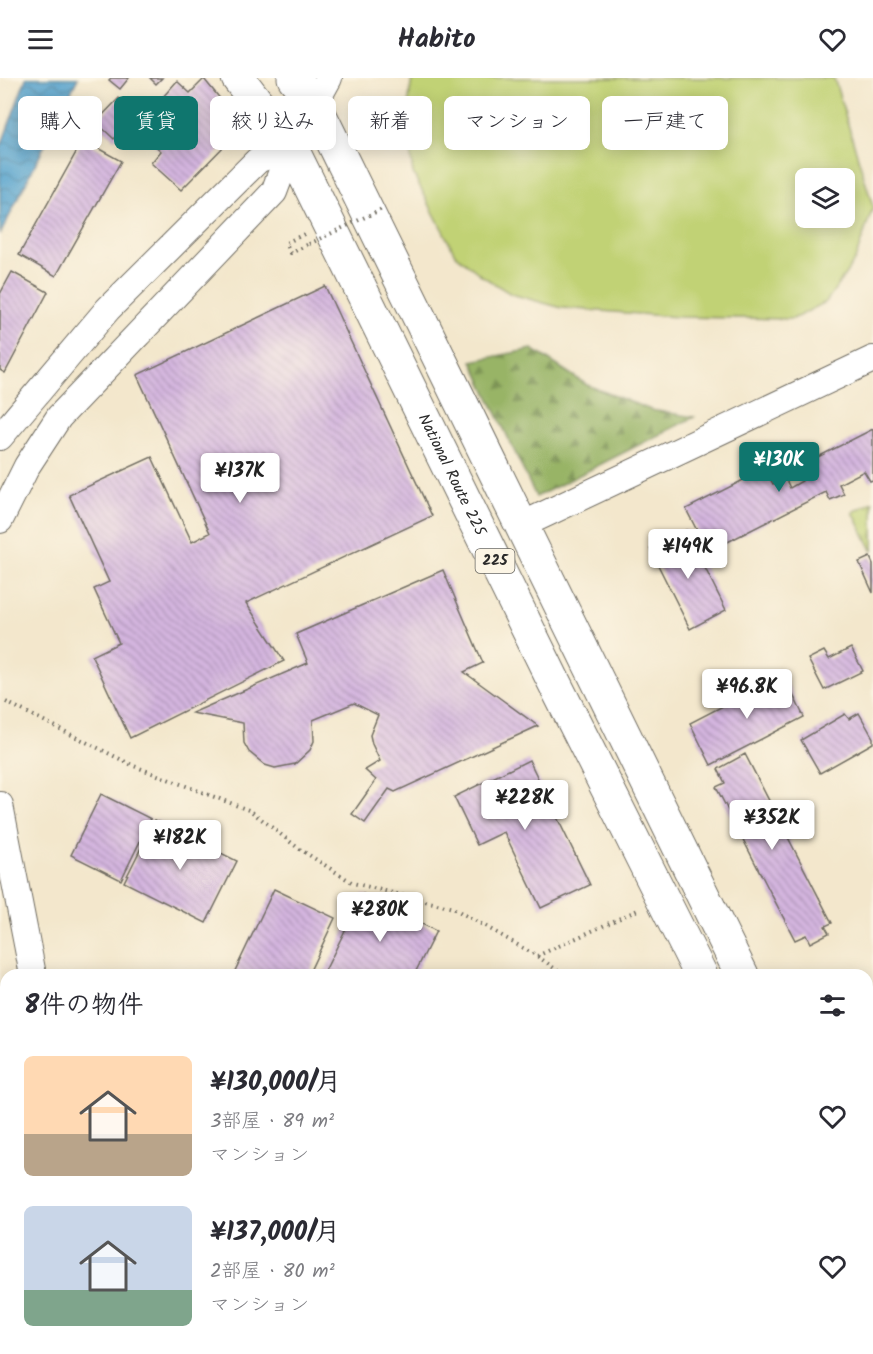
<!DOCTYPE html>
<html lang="ja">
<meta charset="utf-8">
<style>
body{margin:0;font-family:Kalam,"Klee One",sans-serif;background:#f2f2f3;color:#2b2b33;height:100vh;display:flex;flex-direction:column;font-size:22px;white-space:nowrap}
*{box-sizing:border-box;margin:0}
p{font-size:20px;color:#7c7c81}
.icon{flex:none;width:33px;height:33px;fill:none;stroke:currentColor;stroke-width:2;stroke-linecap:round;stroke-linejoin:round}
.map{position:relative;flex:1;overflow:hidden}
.side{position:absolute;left:0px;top:891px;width:873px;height:386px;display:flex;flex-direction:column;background:#fff;border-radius:18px 18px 0 0;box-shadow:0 3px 15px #0003}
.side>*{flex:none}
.banner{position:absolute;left:18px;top:18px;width:837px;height:54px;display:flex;gap:12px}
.controls{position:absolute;left:795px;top:90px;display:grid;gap:12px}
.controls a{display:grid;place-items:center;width:60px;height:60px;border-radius:9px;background:#fff;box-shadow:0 3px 15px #0003;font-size:30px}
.price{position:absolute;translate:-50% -51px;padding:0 14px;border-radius:6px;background:#fff;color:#222;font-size:20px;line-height:39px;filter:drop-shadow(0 2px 3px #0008)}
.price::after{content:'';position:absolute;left:50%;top:36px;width:18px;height:14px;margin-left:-9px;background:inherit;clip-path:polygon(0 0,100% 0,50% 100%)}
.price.active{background:#0f766e;color:#fff}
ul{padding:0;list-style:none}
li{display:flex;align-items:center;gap:18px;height:150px;padding:0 24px}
li span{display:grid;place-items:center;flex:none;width:168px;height:120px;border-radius:9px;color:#555}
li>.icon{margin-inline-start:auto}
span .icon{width:72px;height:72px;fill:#fffc;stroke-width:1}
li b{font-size:26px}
h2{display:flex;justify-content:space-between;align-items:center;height:72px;padding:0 24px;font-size:26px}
.chip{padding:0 21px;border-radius:9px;background:#fff;box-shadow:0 3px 15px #0003;font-size:21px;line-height:54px}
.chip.active{background:#0f766e;color:#fff}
header{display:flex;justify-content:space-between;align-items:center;height:78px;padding:0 24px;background:#fff;font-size:27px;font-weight:700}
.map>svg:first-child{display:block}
.grass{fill:url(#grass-tufts);stroke:#767e50;stroke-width:1.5}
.forest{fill:url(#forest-firs);stroke:#627048;stroke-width:1.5}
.pitch{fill:#c1d275;stroke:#767e50;stroke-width:1.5;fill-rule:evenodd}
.water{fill:url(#water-waves);stroke:#40677c;stroke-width:1.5}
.building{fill:url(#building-back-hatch)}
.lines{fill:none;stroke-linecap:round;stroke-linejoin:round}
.minor-casing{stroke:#716d63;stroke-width:28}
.major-casing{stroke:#716d63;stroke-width:35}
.highway-casing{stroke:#716d63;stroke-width:35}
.path{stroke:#716d63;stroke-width:4;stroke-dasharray:1.5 4.5;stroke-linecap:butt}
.minor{stroke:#fff;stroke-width:26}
.major{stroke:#fff;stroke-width:33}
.highway{stroke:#fff;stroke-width:33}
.path-bridge{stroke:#716d63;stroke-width:4;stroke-dasharray:1.5 4.5;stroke-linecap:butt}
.labels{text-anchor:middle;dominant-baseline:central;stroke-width:4.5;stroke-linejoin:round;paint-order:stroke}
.shield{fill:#fcf5e5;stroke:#6a6863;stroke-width:1.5}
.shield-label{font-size:15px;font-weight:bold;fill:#2b2b2b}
.street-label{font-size:16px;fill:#2b2b2b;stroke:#fcf5e5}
</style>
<header><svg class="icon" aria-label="menu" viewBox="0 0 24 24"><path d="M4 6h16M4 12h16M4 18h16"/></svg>Habito<svg class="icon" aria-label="heart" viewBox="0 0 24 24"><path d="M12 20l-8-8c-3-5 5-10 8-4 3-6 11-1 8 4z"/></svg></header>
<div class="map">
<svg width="873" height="1276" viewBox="0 0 873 1276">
<defs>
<pattern id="grass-tufts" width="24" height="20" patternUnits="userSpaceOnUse" patternTransform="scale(1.5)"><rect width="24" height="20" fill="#c1d275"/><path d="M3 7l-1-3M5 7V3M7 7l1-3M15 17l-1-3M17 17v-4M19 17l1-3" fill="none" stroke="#a6b465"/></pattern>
<pattern id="forest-firs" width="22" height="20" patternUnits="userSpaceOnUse" patternTransform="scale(1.5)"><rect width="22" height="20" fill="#98b466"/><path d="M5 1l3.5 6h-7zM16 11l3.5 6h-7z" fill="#7c9354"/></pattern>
<pattern id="water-waves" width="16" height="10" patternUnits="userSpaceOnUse" patternTransform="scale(1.5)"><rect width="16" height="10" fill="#55a3ce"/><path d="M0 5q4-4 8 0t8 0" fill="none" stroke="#4785a7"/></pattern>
<pattern id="building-back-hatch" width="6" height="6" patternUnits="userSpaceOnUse" patternTransform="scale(1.5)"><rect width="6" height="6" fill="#d4b5df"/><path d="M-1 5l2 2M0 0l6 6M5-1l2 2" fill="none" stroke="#ac93b5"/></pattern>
</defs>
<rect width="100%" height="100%" fill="#fcf5e5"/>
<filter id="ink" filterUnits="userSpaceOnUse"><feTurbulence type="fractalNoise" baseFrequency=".0167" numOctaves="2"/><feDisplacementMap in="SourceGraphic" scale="12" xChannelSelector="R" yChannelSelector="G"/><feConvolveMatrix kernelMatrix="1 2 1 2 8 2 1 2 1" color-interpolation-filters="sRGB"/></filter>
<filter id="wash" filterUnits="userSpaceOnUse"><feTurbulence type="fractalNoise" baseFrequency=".008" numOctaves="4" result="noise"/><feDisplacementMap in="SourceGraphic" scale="24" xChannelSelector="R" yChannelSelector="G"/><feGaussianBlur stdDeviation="1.35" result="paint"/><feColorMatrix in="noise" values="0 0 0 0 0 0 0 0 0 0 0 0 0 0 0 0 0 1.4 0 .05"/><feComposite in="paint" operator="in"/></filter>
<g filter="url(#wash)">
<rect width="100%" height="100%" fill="#f3e7cc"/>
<g class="grass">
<path d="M 873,424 L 873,474 L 853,434 Z"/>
<path d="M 0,1062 L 6,1094 L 6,1154 L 0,1161 Z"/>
<path d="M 0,1256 L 6,1259 L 6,1270 L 24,1271 L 33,1276 L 0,1276 Z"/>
</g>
<g class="forest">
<path d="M 532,271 L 587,307 L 651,332 L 694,339 L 536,419 L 472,283 Z"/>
<path d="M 146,1270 L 401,1270 L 450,1276 L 143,1276 Z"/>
</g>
<path class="pitch" d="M 412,0 L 834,0 L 873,129 L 855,182 L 826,224 L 793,241 L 678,239 L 562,230 L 511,216 L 482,198 L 455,176 L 413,95 L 406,42 ZM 806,100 L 844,100 L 844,140 L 806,140 Z"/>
<path class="water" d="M 26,0 L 78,0 L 0,157 L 0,71 Z"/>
<g id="blocks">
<g class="building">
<path d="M 111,0 L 129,0 L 120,11 L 109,2 Z"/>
<path d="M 150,0 L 162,0 L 156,6 Z"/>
<path d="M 204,1 L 240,45 L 239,53 L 181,112 L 151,85 L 161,73 L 141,55 L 152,42 L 147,37 L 177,3 L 190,15 Z"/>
<path d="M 119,20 L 137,38 L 114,61 L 96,44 Z"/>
<path d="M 83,62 L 121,83 L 56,198 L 19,177 Z"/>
<path d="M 12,194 L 48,214 L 5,295 L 0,292 L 0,216 Z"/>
<path d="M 325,208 L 432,438 L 246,525 L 284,583 L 130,660 L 92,578 L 119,565 L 94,511 L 109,504 L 69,417 L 152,379 L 192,464 L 210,455 L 137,297 Z"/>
<path d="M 873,351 L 873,402 L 870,403 L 864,393 L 839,406 L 844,416 L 830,422 L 826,414 L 708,474 L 686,431 L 765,391 L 773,406 L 785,400 L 790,410 L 802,403 L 796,390 Z"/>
<path d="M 686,452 L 726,532 L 690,551 L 650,471 Z"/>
<path d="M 870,479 L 873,486 L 873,515 L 859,484 Z"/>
<path d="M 443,492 L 483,585 L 464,594 L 538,648 L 395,714 L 389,711 L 365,745 L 352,736 L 376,702 L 365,692 L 380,683 L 372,666 L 370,657 L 378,637 L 354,625 L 313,642 L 314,663 L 310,672 L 295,686 L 275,690 L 265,687 L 249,674 L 244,665 L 243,645 L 192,635 L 308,585 L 296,556 Z"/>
<path d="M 851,570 L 863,593 L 824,612 L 808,581 L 824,573 L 829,581 Z"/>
<path d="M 783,597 L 804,639 L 711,687 L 690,645 Z"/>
<path d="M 859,635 L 873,660 L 873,665 L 820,695 L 801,662 L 845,636 L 849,641 Z"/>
<path d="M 745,676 L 832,845 L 825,848 L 829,855 L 810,865 L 806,857 L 795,862 L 716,709 L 725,705 L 718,691 Z"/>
<path d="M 529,682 L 590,807 L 541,830 L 504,754 L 477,767 L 454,719 Z"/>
<path d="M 101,716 L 151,741 L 121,802 L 71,777 Z"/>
<path d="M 155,742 L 237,783 L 206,845 L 124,804 Z"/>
<path d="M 274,811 L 335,840 L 308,897 L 233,897 Z"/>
<path d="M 363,816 L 436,853 L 414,897 L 323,897 Z"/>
<path d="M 873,937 L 873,981 L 867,968 L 867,940 Z"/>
<path d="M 873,1026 L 873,1051 L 867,1041 L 867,1030 Z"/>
</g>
</g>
</g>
<g filter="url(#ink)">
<use href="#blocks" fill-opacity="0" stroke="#716d63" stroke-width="1.5"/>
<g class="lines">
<g class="minor-casing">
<g id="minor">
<path d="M 0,359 L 108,231 L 258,82 L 291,69"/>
<path d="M 0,442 L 27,388 L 59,339 L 274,114 L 291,69 L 329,0"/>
<path d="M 522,447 L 873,281"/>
<path d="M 0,727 L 33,897"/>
<path d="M 0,935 L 6,967"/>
<path d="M 63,1270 L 64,1276"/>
<path d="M 101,1270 L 101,1276"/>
<path d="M 793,1270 L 796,1276"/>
</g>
</g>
<g class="major-casing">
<g id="major">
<path d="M 867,1107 L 873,1109"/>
<path d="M 873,1182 L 871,1190 L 873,1227"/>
<path d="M 0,1203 L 6,1203"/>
<path d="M 0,1234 L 6,1234"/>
</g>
</g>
<g class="highway-casing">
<g id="highway">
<path id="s1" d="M 238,0 L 291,69 L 552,600 L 701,897"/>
<path d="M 294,0 L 314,25 L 742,897"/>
<path d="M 867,1141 L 873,1151"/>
<path d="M 867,1222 L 873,1233"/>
</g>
</g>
<g class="path">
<path d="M 304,156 L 286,165 L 291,175 L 309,166"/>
<path d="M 6,624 L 134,688 L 251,733 L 298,770 L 353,805 L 453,830 L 537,878 L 564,897"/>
<path d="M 537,878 L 640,831"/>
<path d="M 867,1061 L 873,1071"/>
</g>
<use href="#minor" class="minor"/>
<use href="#major" class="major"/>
<use href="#highway" class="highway"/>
<path class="path-bridge" d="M 309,166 L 382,131"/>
</g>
</g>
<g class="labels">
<rect class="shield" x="475.5" y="471" width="39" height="24" rx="4.5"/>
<g class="shield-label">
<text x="495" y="483">225</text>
</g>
<g class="street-label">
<text stroke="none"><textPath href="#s1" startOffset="452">National Route 225</textPath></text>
</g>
</g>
</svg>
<div class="controls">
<a><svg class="icon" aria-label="layers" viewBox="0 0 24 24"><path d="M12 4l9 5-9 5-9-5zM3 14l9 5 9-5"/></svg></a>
</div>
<b class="price active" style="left:779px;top:415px">¥130K</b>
<b class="price" style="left:240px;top:426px">¥137K</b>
<b class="price" style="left:688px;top:502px">¥149K</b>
<b class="price" style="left:747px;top:642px">¥96.8K</b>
<b class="price" style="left:525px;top:753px">¥228K</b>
<b class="price" style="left:772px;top:773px">¥352K</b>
<b class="price" style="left:180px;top:793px">¥182K</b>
<b class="price" style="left:380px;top:865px">¥280K</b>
<div class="banner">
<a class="chip">購入</a>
<a class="chip active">賃貸</a>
<a class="chip">絞り込み</a>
<a class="chip">新着</a>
<a class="chip">マンション</a>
<a class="chip">一戸建て</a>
</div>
<section class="side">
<h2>8件の物件<svg class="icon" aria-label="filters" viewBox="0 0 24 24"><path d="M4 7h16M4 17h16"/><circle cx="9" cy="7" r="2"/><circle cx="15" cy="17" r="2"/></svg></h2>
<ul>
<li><span style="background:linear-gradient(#ffd9b3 65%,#b9a48a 0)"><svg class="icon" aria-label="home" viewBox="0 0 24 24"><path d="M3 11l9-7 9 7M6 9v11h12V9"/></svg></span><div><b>¥130,000/月</b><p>3部屋 · 89 m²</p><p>マンション</p></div><svg class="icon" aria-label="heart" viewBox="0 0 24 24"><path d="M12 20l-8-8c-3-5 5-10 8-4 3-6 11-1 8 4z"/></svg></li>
<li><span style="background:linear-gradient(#c9d6e8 70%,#7fa58c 0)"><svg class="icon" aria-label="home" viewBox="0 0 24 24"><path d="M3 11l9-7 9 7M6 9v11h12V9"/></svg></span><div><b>¥137,000/月</b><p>2部屋 · 80 m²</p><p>マンション</p></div><svg class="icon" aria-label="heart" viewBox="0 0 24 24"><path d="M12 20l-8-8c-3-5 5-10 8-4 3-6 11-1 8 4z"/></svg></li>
</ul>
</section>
</div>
